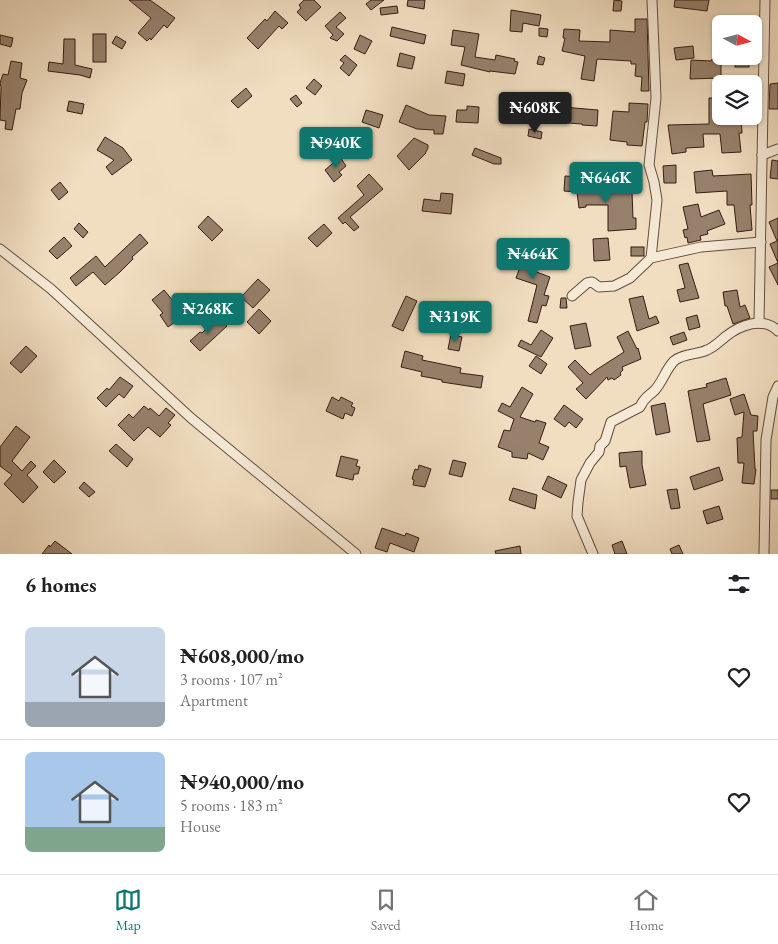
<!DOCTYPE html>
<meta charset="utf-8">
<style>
body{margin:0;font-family:"EB Garamond",serif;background:#f6f6f6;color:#202124;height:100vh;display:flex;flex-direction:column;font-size:19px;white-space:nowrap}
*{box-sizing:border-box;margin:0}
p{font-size:16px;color:#757577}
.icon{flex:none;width:28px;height:28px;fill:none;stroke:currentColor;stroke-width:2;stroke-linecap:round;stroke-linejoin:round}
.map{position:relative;height:554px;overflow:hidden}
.details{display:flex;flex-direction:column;background:#fff;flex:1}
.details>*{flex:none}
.needle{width:32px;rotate:97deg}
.controls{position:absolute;left:712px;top:15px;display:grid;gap:10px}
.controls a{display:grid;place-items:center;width:50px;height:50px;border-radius:8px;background:#fff;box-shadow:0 1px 4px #0004;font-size:25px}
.price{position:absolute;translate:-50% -42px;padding:0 11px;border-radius:5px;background:#0f766e;color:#fff;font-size:16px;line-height:32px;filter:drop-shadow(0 1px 2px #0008)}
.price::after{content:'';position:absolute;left:50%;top:30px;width:15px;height:11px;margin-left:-8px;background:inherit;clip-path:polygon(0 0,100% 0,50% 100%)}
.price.selected{background:#222;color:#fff}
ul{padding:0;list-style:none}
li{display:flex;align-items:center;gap:15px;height:125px;padding:0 25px}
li+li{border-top:1px solid #e0e0e0}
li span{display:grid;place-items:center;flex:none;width:140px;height:100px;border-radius:8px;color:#555}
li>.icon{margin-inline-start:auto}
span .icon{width:60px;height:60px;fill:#fffc;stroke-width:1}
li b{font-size:21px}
h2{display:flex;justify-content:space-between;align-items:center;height:60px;padding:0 25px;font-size:21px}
.tab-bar{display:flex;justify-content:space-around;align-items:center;height:70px;border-top:1px solid #e0e0e0;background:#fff;font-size:14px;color:#757577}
.tab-bar a{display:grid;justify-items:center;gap:2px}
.tab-bar .selected{color:#0f766e}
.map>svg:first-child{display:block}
.building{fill:#97816d;stroke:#351d13}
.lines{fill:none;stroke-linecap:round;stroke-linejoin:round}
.minor-casing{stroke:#644d3e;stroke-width:11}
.minor{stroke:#f6ead7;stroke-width:9}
</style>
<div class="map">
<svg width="778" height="554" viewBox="0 0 778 554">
<rect width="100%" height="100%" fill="#f1dec1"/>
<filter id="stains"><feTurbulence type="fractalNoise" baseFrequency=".004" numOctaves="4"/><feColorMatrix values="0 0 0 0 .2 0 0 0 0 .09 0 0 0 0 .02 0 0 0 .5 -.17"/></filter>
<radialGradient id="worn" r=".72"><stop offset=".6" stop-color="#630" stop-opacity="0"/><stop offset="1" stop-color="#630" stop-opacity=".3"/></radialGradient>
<g class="building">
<path d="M 129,0 L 150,0 L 175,18 L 167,28 L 164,25 L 151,40 L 150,38 L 147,41 L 138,33 L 151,18 Z"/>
<path d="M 304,0 L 314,0 L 321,7 L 306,21 L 297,12 L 301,8 L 299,5 Z"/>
<path d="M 371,0 L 384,0 L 371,10 L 366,4 Z"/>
<path d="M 408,0 L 425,0 L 424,9 L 407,6 Z"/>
<path d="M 614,0 L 622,1 L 621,11 L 613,11 Z"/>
<path d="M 675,0 L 709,0 L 707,11 L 674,7 Z"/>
<path d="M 397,6 L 398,13 L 381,15 L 380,8 Z"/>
<path d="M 511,10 L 541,15 L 539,26 L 523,23 L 522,32 L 510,31 Z"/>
<path d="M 275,11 L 288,23 L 282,29 L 279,26 L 258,49 L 247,38 L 265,19 L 267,21 Z"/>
<path d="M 340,12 L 346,18 L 336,27 L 344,34 L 337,41 L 330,38 L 333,35 L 325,26 Z"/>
<path d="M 635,19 L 647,19 L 649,91 L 641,91 L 642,77 L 635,76 L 636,64 L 631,64 L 631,61 L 597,59 L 594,81 L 581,79 L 585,56 L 562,51 L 565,38 L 563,38 L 564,29 L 580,30 L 579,41 L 610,42 L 610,30 L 635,32 Z"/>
<path d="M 721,22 L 721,45 L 716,45 L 714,23 Z"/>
<path d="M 392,27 L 426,35 L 424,44 L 390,36 Z"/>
<path d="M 539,28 L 548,29 L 547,37 L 539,36 Z"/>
<path d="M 453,30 L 479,34 L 475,57 L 495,60 L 496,55 L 515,59 L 514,61 L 518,62 L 515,74 L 490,71 L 490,72 L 461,65 L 465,47 L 451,45 Z"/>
<rect x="93" y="34" width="13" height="28"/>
<path d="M 0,35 L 13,38 L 11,47 L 0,44 Z"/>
<path d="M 360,35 L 372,41 L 365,54 L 354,49 Z"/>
<path d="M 116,36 L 126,42 L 122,49 L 112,43 Z"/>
<path d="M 64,39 L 75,39 L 75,65 L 92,69 L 90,78 L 80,75 L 48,71 L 49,62 L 63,64 Z"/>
<path d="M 693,46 L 694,58 L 676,60 L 674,48 Z"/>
<path d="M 721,46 L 721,78 L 690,79 L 691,60 L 711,61 L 712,59 L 715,60 L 714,47 Z"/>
<path d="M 400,53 L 415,57 L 412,69 L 397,66 Z"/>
<path d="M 345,55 L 357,65 L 349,76 L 340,68 L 344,63 L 340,60 Z"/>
<path d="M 539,56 L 545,58 L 543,65 L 537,64 Z"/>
<rect x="735" y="56" width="14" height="11"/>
<path d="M 11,61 L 22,63 L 20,78 L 27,80 L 22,93 L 20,109 L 16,109 L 12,130 L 5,129 L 6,121 L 0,120 L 1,87 L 0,83 L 3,74 L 8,75 Z"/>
<path d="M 447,71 L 465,74 L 463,86 L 445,83 Z"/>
<path d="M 314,79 L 322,86 L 315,95 L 306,88 Z"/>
<path d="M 778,83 L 778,109 L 769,109 L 770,84 Z"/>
<path d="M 246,88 L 252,96 L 238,108 L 231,101 Z"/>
<path d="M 517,94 L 530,95 L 528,118 L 515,117 Z"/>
<path d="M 296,95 L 302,103 L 297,107 L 290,99 Z"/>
<path d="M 549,96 L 563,97 L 563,107 L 598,110 L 597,126 L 582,125 L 582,124 L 568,123 L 568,121 L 548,120 Z"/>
<path d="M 709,98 L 721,98 L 721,118 L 741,117 L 742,133 L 739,133 L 741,152 L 722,153 L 720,134 L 703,134 L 704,147 L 686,148 L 686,152 L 672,154 L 668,125 L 709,124 Z"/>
<path d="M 69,101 L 84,104 L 82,114 L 67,111 Z"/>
<path d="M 629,103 L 648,104 L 647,122 L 645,122 L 642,146 L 627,145 L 627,142 L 610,140 L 613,111 L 629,112 Z"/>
<path d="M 406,105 L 429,115 L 446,116 L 443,134 L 434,134 L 434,130 L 417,129 L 399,122 Z"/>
<path d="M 467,106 L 479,107 L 478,123 L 456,122 L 457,110 L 467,110 Z"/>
<path d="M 366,110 L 383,115 L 379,128 L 362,122 Z"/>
<path d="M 529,129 L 542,132 L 541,139 L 528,136 Z"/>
<path d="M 105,137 L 123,148 L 132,160 L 112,175 L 106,167 L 114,160 L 97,150 Z"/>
<path d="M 414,138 L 428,145 L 428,148 L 425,154 L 409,170 L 397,156 Z"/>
<path d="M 358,141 L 372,145 L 370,152 L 356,148 Z"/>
<path d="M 475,148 L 501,158 L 501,164 L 494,164 L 472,155 Z"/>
<path d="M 340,157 L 346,166 L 339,172 L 342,175 L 334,182 L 325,170 Z"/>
<path d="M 772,160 L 778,161 L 778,179 L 770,178 Z"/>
<path d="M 676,165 L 676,183 L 664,183 L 663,166 Z"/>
<path d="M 712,170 L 713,176 L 751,174 L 752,205 L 750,205 L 752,230 L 737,232 L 734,205 L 727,205 L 727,191 L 696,193 L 694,172 Z"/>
<path d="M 369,174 L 383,189 L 350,217 L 359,227 L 354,231 L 345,222 L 343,224 L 338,218 L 364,195 L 357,186 Z"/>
<path d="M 565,176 L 581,177 L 579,190 L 603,190 L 603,192 L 632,192 L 633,218 L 636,218 L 636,229 L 608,231 L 608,205 L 586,205 L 586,207 L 579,208 L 577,192 L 564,191 Z"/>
<path d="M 60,182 L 68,192 L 59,200 L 51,190 Z"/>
<path d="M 441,193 L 453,194 L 451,214 L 422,211 L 424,199 L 440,201 Z"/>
<path d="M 698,204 L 701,217 L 719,210 L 725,224 L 707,231 L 708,234 L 700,236 L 701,240 L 688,243 L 687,237 L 685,238 L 683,230 L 688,229 L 683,207 Z"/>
<path d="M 208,216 L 223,230 L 212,241 L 198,227 Z"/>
<path d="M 778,218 L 778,285 L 769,267 L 778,263 L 770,244 L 777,241 L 769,222 Z"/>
<path d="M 79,223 L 88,232 L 83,238 L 74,229 Z"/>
<path d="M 324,224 L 332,233 L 317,247 L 308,238 Z"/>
<path d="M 140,234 L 148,243 L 132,257 L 133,259 L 120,272 L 105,285 L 93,272 L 76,286 L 70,278 L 96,256 L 105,267 Z"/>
<path d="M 64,237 L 72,246 L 57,259 L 49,251 Z"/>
<path d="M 608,238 L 610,260 L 594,261 L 593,239 Z"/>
<path d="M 520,243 L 537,248 L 531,270 L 550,277 L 544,295 L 549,296 L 546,306 L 542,305 L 537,323 L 528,321 L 537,285 L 516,278 L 523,259 L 516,257 Z"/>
<rect x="631" y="247" width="13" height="9"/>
<path d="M 688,263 L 699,298 L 680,302 L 677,290 L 685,288 L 679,265 Z"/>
<path d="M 258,279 L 270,290 L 253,308 L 241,297 Z"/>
<path d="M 164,290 L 174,302 L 172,303 L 181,318 L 168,327 L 160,315 L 163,313 L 152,300 Z"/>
<path d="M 737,290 L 740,307 L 745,305 L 750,318 L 733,324 L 727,306 L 725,306 L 723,292 Z"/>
<path d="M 406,296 L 417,301 L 403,331 L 392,326 Z"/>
<path d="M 643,296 L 649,319 L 656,316 L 659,323 L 637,331 L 629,299 Z"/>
<path d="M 561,298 L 566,298 L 567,308 L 560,308 Z"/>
<path d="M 259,309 L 271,321 L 259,334 L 247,322 Z"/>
<path d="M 697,315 L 700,327 L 689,330 L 686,318 Z"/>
<path d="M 219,318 L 227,326 L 200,351 L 190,341 L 200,332 L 202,333 L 215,320 L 216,322 Z"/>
<path d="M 586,323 L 591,346 L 575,349 L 570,326 Z"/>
<path d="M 541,330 L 553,338 L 541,357 L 518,346 L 521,340 L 531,345 Z"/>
<path d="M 628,331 L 637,349 L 638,348 L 641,359 L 622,367 L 623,370 L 620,373 L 621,375 L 614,380 L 612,378 L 608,380 L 607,377 L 586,399 L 576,389 L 583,383 L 568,367 L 575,360 L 590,375 L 596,370 L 624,352 L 617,337 Z"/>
<path d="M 684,332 L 687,340 L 673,345 L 670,337 Z"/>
<path d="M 451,334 L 462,337 L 459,351 L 448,349 Z"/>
<path d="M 26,346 L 37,356 L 21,373 L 10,363 Z"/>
<path d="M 405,351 L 423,356 L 422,360 L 461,368 L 460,373 L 483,376 L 481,388 L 442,382 L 442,380 L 421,376 L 422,372 L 401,367 Z"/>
<path d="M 536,356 L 547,364 L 541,374 L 529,366 Z"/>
<path d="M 120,377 L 133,386 L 124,398 L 119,394 L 106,407 L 97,398 L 107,388 L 109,390 Z"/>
<path d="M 726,378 L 731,395 L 703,404 L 710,440 L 697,442 L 688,391 L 707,387 L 706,384 Z"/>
<path d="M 522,387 L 533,394 L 520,417 L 535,422 L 536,420 L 546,423 L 539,443 L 549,447 L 543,460 L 528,453 L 527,459 L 512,457 L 512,452 L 498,447 L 504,430 L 510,431 L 514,419 L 498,411 L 502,403 L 510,407 Z"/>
<path d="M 744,394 L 751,415 L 758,416 L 757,431 L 753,431 L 755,469 L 756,469 L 754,484 L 742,483 L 744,463 L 738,463 L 737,438 L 742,437 L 744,412 L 735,415 L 730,399 Z"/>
<path d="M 332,397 L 339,401 L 341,397 L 353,403 L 351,406 L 355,408 L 352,416 L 345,413 L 343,419 L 326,411 Z"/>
<path d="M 665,403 L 670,432 L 656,435 L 651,406 Z"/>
<path d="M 564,405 L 583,419 L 576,428 L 569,422 L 565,427 L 554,419 Z"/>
<path d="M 144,406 L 149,410 L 150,408 L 159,416 L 166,408 L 175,415 L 168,423 L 171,425 L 160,437 L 148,427 L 134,441 L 118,425 L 129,414 L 133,418 Z"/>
<path d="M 16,426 L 30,437 L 12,461 L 22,471 L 31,461 L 36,466 L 27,475 L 38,487 L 23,503 L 4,484 L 12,475 L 0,466 L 0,447 Z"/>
<path d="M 116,444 L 133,459 L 127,467 L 109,451 Z"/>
<path d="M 642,451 L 642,465 L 646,485 L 630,488 L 626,466 L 620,467 L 619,453 Z"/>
<path d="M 341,456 L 358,460 L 356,466 L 360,467 L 358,474 L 354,474 L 353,480 L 336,476 Z"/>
<path d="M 54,460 L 66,472 L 54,483 L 43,472 Z"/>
<path d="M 453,460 L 466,463 L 462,477 L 449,474 Z"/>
<path d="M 419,465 L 431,469 L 425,487 L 413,485 L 414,480 L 412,479 L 415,469 L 418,470 Z"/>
<path d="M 719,467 L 723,480 L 694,490 L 690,477 Z"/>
<path d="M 548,476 L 567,485 L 561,498 L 542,489 Z"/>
<path d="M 84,482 L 95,492 L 89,497 L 79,488 Z"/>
<path d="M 513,488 L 537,495 L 535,509 L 509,500 Z"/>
<path d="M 677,489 L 680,508 L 671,509 L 667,490 Z"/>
<rect x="771" y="490" width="7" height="9"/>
<path d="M 719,506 L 723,519 L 707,524 L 703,511 Z"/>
<path d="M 382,528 L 405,536 L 406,533 L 419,538 L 414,552 L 390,543 L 387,552 L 375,548 Z"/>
<path d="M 55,541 L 72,554 L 42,554 L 49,545 L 50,547 Z"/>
<path d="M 622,541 L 627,554 L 615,554 L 612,545 Z"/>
<path d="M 679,545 L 683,554 L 672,554 L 670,549 Z"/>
<path d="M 520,546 L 521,554 L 496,554 L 495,551 Z"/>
</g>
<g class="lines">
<g class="minor-casing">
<g id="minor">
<path d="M 762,155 L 778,149"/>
<path d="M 0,249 L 51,289 L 191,418 L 356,554"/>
<path d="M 651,258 L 657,200 L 654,182 L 649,165 L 656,98 L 652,0"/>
<path d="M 572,296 L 587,283 L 592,282 L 599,287 L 614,286 L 630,278 L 651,258 L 701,247 L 761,242"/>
<path d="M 759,323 L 765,0"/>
<path d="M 593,554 L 577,516 L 578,502 L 581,480 L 590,463 L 599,452 L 600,446 L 605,441 L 611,422 L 640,407 C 645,396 648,397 655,390 C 663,381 666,369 674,361 C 683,353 697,355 707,350 C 714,347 719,342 725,337 C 740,325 763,316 778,331"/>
<path d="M 764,554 L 766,440 L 773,397 L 778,386"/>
</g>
</g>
<use href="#minor" class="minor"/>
</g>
<rect width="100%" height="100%" filter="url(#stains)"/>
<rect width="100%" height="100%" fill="url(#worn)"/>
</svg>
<div class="controls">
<a><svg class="needle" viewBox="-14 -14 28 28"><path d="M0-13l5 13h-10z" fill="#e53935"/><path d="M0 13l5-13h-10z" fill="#757577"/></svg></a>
<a><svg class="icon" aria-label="layers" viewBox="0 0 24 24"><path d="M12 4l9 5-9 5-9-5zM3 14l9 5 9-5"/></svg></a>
</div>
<b class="price selected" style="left:535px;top:134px">₦608K</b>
<b class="price" style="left:336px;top:169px">₦940K</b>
<b class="price" style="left:606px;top:204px">₦646K</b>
<b class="price" style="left:533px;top:280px">₦464K</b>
<b class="price" style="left:208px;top:335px">₦268K</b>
<b class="price" style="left:455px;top:343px">₦319K</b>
</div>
<section class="details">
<h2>6 homes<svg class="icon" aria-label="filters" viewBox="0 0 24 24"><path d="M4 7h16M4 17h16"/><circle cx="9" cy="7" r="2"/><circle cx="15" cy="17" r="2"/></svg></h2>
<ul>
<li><span style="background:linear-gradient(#c9d6e8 75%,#9aa5b1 0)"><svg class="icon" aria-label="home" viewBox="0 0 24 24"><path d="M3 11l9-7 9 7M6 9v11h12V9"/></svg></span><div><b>₦608,000/mo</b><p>3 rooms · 107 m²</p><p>Apartment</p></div><svg class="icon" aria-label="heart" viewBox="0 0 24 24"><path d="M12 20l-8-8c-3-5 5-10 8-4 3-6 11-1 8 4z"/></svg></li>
<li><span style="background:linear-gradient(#a9c7e8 75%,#7fa58c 0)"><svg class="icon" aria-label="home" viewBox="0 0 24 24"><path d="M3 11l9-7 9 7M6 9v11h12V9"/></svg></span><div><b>₦940,000/mo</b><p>5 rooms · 183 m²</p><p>House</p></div><svg class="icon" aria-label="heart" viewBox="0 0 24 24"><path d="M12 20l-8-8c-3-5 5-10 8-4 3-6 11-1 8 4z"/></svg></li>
</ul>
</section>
<nav class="tab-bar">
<a class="selected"><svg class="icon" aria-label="map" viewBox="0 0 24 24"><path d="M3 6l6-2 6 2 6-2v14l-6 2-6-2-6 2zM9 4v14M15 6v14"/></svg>Map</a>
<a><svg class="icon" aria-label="saved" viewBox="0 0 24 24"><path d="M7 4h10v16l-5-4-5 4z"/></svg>Saved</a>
<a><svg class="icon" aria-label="home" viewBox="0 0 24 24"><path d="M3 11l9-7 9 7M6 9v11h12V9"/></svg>Home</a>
</nav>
